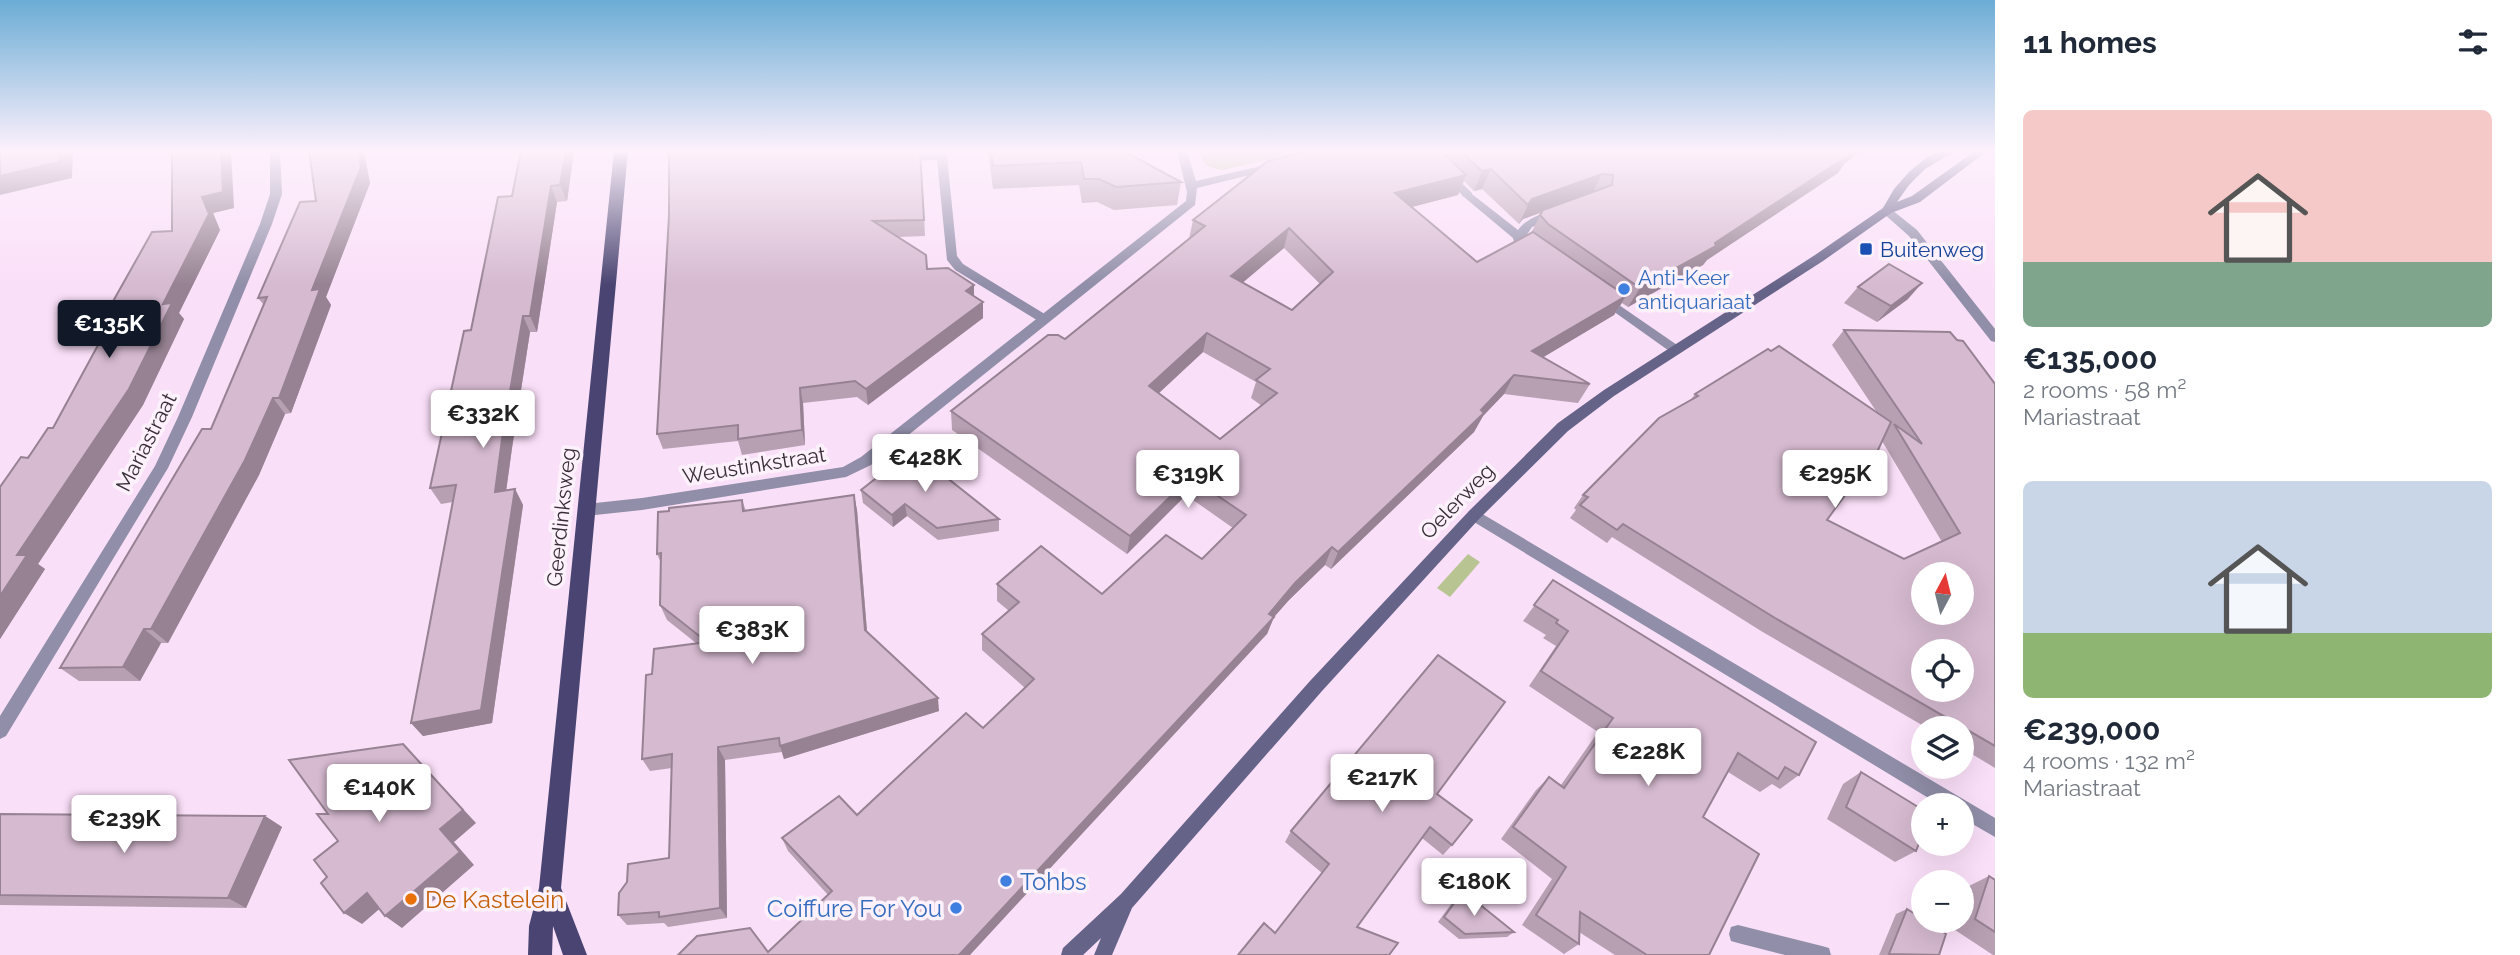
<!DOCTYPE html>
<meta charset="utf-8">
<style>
body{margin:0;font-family:Raleway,sans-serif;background:#f6f6f7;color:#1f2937;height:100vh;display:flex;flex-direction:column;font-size:26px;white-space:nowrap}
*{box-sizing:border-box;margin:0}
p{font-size:23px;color:#747a83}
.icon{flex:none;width:38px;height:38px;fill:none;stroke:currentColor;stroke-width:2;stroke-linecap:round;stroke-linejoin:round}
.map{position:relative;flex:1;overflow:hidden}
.sheet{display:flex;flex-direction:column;background:#fff;width:525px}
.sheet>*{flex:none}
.needle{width:46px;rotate:7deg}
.fabs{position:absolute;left:1911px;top:562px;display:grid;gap:14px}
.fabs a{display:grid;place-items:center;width:63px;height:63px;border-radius:50%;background:#fff;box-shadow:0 7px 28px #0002;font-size:35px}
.price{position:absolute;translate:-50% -60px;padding:0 16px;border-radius:7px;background:#fff;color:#222;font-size:23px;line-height:46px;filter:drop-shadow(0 2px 4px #0008)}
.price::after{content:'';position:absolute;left:50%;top:42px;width:21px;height:16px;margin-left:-10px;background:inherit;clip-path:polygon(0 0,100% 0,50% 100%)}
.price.current{background:#111827;color:#fff}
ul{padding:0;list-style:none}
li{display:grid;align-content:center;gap:14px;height:371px;padding:0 28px}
li span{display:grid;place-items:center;height:217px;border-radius:10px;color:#555}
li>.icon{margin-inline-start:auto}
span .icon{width:126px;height:126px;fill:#fffc;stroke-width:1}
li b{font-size:30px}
h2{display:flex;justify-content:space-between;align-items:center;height:84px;padding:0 28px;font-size:30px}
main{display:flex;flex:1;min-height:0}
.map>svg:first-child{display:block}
.green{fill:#b8c593}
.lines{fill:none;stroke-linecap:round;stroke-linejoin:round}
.lane{fill:#908ea8;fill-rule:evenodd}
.street{fill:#908ea8;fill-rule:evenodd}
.secondary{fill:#666388;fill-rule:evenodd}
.primary{fill:#494471;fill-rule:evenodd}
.wall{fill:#b8a0b3;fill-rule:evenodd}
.shaded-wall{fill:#968292}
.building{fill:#d6bad0;stroke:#968292;stroke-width:2;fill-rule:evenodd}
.transit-dot{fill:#1a4fb4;stroke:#fdf2fc;stroke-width:2.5}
.shop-dot{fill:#3f7fe0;stroke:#fdf2fc;stroke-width:2.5}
.food-dot{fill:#e8710a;stroke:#fdf2fc;stroke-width:2.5}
.labels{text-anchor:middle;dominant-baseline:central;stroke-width:7;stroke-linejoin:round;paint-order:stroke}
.transit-label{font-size:21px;fill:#164399;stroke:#fdf2fc;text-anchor:start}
.shop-label{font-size:21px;fill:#366cbe;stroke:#fdf2fc;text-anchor:start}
.street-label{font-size:21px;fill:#382e37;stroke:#fdf2fc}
.near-shop-label{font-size:24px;fill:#366cbe;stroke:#fdf2fc;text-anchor:start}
.near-food-label{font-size:24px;fill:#c56008;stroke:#fdf2fc;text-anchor:start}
</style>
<main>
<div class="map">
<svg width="1995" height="955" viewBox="0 0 1995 955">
<rect width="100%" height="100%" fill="#fadff8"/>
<g class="green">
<path d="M 1199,151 L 1305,151 L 1223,170 C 1208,168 1203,165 1199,151 Z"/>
<path d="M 1468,554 L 1480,562 L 1450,597 L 1437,588 Z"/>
</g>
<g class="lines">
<g class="lane">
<path d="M 942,153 L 947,156 L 957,256 L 963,264 L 1048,316 L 1050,319 L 1048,322 L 1040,322 L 955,270 L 947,260 L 937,160 L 901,161 L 896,158 L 901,155 Z"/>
<path d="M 1468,191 L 1518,230 C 1526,219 1543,211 1557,212 L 1557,218 L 1532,227 L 1526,236 L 1539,247 L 1539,253 C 1529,256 1523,244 1514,242 L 1513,238 L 1464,197 L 1462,195 Z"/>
<path d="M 1603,294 L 1680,347 L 1682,350 L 1680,353 L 1672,353 L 1599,301 L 1597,298 Z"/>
<path d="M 1738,925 L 1822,946 L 1829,948 L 1831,955 L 1785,955 L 1738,943 L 1731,941 L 1729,934 L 1731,927 Z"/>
</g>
<g class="street">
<path d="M 270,151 L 280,151 L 282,194 L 272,224 L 192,417 L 168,468 L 6,736 L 0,739 L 0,716 L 155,466 L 178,417 L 260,224 L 270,194 Z"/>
<path d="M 1177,151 L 1187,151 L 1196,181 L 1274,163 L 1279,166 L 1278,168 L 1197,188 L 1195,205 L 871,465 L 846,477 L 642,510 L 586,516 L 581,514 L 579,510 L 581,506 L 586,504 L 642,498 L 843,467 L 861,457 L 1186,201 L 1187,192 Z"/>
<path d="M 1418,151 L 1429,151 L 1472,193 L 1472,197 L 1464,197 Z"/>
<path d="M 1887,206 L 1917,230 L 1995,329 L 1995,342 L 1991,341 L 1909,236 L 1883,213 L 1883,207 Z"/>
<path d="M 1474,509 L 1995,818 L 1995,837 L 1962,818 L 1962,805 L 1940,805 L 1469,519 L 1467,515 L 1469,511 Z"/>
</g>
<path class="secondary" d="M 1940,151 L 1955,151 L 1925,169 L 1909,185 L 1897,202 L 1912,196 L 1975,151 L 1987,151 L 1920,202 L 1891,213 L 1823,261 L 1614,396 L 1568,431 L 1479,519 L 1322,691 L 1132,908 L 1112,955 L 1094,955 L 1101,938 L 1083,955 L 1061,955 L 1063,948 L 1121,894 L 1310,681 L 1469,511 L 1558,423 L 1604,390 L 1815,255 L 1883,208 L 1894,189 L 1909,172 L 1927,157 Z"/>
<path class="primary" d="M 614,151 L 628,151 L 561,888 L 587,955 L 563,955 L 553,926 L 552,955 L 528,955 L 529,926 L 539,888 Z"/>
</g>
<g class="wall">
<path d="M 172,151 L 234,208 L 213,213 L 220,230 L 179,313 L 184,319 L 143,405 L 38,564 L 45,569 L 0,639 L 0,487 L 53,428 L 113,318 L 107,312 L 172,231 Z"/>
<path d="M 521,151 L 574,151 L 567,201 L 557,202 L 537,332 L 530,332 L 512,448 L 506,490 L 515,489 L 523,505 L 492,723 L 423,736 L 411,723 L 453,502 L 441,504 L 430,488 L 471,330 L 512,196 Z"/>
<path d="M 665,151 L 921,151 L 925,236 L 898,237 L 927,269 L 974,285 L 974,297 L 983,302 L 983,318 L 868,405 L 857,397 L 803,403 L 805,445 L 742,455 L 738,441 L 663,449 L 657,434 L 669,215 L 669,158 L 667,158 Z"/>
<path d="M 988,151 L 1128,151 L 1129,154 L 1181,182 L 1177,205 L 1114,210 L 1097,202 L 1082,203 L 1079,185 L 993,189 Z"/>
<path d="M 1310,151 L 1860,151 L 1858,154 L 1844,164 L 1838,173 L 1707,260 L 1703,265 L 1628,307 L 1622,303 L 1614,315 L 1543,357 L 1590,384 L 1578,403 L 1504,394 L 1483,416 L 1474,432 L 1331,569 L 1325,565 L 1289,600 L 1274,617 L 1267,634 L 768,952 L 828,895 L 788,851 L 782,838 L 857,815 L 983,728 L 1025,688 L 982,650 L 982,634 L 1009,611 L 997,601 L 997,584 L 1102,594 L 1202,559 L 1233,528 L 1186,495 L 1127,554 L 952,430 L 951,411 L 1065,339 L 1189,239 L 1193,220 ZM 1464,181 L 1474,191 L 1482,189 L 1519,224 L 1523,219 L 1542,212 L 1531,233 L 1477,262 L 1411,207 L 1458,195 ZM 1284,248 L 1320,284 L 1292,310 L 1242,282 ZM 1203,352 L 1256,382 L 1251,398 L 1262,406 L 1220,439 L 1159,393 Z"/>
<path d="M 370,183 L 326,297 L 331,305 L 291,413 L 285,414 L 259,475 L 168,643 L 161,643 L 140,681 L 79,681 L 60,668 L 211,429 L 264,305 L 258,298 L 316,201 Z"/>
<path d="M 1858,287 L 1908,299 L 1877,322 L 1844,303 Z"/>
<path d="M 1844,330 L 1957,340 L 1995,384 L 1995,768 L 1962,748 L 1962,728 L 1927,728 L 1761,631 L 1612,537 L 1607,543 L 1570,518 L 1576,510 L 1574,508 L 1583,495 L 1690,401 L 1695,394 L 1878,414 L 1832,345 ZM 1882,441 L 1942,542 L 1904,559 L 1827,520 L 1857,478 L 1871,465 Z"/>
<path d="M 861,490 L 999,519 L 999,531 L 938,540 L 907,516 L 893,527 L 863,503 Z"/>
<path d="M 854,495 L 857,510 L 867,631 L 939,711 L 784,759 L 782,752 L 725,760 L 727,918 L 668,927 L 664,923 L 627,925 L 618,915 L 669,858 L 672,768 L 650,771 L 642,759 L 652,674 L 696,643 L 667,620 L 660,605 L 661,563 L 657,554 L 742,500 L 746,511 Z"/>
<path d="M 1553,580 L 1799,775 L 1780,789 L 1772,784 L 1760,792 L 1728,772 L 1703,817 L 1709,955 L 1615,955 L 1579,932 L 1579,944 L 1564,954 L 1522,925 L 1552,879 L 1501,839 L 1536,790 L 1549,777 L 1561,785 L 1598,732 L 1529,686 L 1556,646 L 1543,638 L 1546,635 L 1523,621 Z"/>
<path d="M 1861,772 L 1916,851 L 1895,862 L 1827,819 L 1843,784 Z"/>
<path d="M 1437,794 L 1452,845 L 1443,855 L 1422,838 L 1275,933 L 1322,873 L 1285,842 L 1291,831 Z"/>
<path d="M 0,814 L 265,816 L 282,827 L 246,908 L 0,905 Z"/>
<path d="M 1989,876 L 1995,880 L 1995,955 L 1993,955 L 1952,928 L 1954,920 L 1962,920 L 1962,900 L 1967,887 Z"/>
<path d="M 1463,891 L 1514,932 L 1507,937 L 1459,939 L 1438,922 L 1457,896 Z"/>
<path d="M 1907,909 L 1939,955 L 1879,955 L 1896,914 Z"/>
</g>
<g class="shaded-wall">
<path d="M 60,151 L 73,151 L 72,178 L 0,195 L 0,176 Z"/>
<path d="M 221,151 L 231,151 L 234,208 L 213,213 L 220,230 L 179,313 L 184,319 L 143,405 L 38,564 L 45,569 L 0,639 L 0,596 L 17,555 L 163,304 L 202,197 Z"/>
<path d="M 358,151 L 364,151 L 370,183 L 326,297 L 331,305 L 291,413 L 279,398 L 312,290 Z"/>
<path d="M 566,151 L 574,151 L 567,201 L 560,185 Z"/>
<path d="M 1850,151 L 1860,151 L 1858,154 L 1844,164 L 1838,173 L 1707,260 L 1703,265 L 1628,307 L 1640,288 L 1715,243 Z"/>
<path d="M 1491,169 L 1482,189 L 1474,191 L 1482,171 Z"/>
<path d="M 1602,174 L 1592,194 L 1523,219 L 1519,224 L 1528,205 L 1532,199 Z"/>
<path d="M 1466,175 L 1458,195 L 1389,213 L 1395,193 Z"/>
<path d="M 551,186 L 557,202 L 537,332 L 530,316 Z"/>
<path d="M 1289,228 L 1284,248 L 1227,296 L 1231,276 Z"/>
<path d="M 1922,283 L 1908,299 L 1877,322 L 1891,306 Z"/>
<path d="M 974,285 L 974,301 L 966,291 Z"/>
<path d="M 1626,296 L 1614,315 L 1522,370 L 1532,351 Z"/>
<path d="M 983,302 L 983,318 L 868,405 L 866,389 Z"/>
<path d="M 523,316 L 530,332 L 512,448 L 504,507 L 495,492 L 503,432 Z"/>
<path d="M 1207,333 L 1203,352 L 1146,405 L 1149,386 Z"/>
<path d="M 1514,375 L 1504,394 L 1483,416 L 1474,432 L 1331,569 L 1338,552 Z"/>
<path d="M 800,388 L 803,403 L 805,445 L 802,430 Z"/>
<path d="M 273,398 L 285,414 L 259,475 L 168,643 L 151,629 Z"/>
<path d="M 1190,477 L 1186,495 L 1127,554 L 1130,536 Z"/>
<path d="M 515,489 L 523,505 L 492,723 L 423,736 L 411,723 Z"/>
<path d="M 854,495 L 857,510 L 868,644 L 865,630 Z"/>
<path d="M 905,504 L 907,516 L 893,527 L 892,515 Z"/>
<path d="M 1332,547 L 1325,565 L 1289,600 L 1267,625 L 1274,617 L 1267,634 L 970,955 L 959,955 L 1295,583 Z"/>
<path d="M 144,629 L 161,643 L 140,681 L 123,667 Z"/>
<path d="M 938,698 L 939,711 L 784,759 L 780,746 Z"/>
<path d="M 403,744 L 476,823 L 454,842 L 474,865 L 402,928 L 385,916 L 440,829 Z"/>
<path d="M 718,747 L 725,760 L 727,918 L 720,908 Z"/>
<path d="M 265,816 L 282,827 L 246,908 L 228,898 Z"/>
<path d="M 367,893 L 384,905 L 362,924 L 344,913 Z"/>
</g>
<g class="building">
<path d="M 0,151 L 60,151 L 59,162 L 0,176 Z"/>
<path d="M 172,151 L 221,151 L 223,192 L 202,197 L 209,214 L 163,304 L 172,303 L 129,389 L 17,555 L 27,555 L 0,596 L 0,487 L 21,457 L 28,458 L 48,428 L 53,428 L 116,312 L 107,312 L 152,232 L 172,231 Z"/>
<path d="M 309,151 L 358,151 L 361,167 L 312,290 L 320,289 L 279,398 L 273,398 L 245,460 L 151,629 L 144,629 L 123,667 L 60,668 L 202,429 L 211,429 L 267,297 L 258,298 L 300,202 L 316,201 Z"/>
<path d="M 521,151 L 566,151 L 560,185 L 551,186 L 530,316 L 523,316 L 503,432 L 495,492 L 515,489 L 481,710 L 411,723 L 456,485 L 430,488 L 464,331 L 471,330 L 498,197 L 512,196 Z"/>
<path d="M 669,151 L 920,151 L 924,220 L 873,221 L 926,255 L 927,269 L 948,268 L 974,285 L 966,291 L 983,302 L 866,389 L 855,381 L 800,388 L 802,430 L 738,439 L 738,425 L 657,434 L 669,215 Z"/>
<path d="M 991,151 L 1128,151 L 1129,154 L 1181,182 L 1116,187 L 1099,179 L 1084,179 L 1081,162 L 993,166 Z"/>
<path d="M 1310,151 L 1441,151 L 1466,175 L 1395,193 L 1477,262 L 1533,232 L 1626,296 L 1532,351 L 1590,384 L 1514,375 L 1481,410 L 1484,413 L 1338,552 L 1332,547 L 1295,583 L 1269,614 L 1274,617 L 959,955 L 678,955 L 697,936 L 750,928 L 768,952 L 832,891 L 782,838 L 839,796 L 857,815 L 966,713 L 983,728 L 1034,679 L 982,634 L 1019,602 L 997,584 L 1041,546 L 1102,594 L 1166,535 L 1202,559 L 1246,515 L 1190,477 L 1130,536 L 951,411 L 1048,335 L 1058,335 L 1065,339 L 1205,226 L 1193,220 L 1268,161 ZM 1289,228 L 1333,272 L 1292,310 L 1231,276 ZM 1207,333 L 1270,369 L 1256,380 L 1277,393 L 1220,439 L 1149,386 Z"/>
<path d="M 1460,151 L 1850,151 L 1852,153 L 1715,243 L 1716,246 L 1640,288 L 1548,224 L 1540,215 L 1543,210 L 1612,185 L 1613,175 L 1602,174 L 1532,199 L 1528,205 L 1491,169 L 1482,171 Z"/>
<path d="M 1889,264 L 1922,283 L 1891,306 L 1858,287 Z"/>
<path d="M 1844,330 L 1950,332 L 1957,340 L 1963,341 L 1995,384 L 1995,746 L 1775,618 L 1623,524 L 1617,530 L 1580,505 L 1588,497 L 1583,495 L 1659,418 L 1698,396 L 1695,394 L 1768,349 L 1771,351 L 1779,346 L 1891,422 L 1871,465 L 1868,463 L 1827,520 L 1904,559 L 1960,533 L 1894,424 L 1922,444 ZM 1923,574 L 1962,574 L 1962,612 L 1923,612 ZM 1923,651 L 1962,651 L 1962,690 L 1923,690 Z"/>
<path d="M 912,450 L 999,519 L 937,528 L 905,504 L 892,515 L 861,490 Z"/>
<path d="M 854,495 L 865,630 L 938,698 L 780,746 L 779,738 L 718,747 L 720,908 L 659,917 L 659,912 L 618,915 L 619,893 L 627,882 L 628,864 L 669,858 L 672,754 L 642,759 L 646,675 L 652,674 L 654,649 L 707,642 L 660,605 L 661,553 L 657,554 L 658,512 L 669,511 L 669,508 L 742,500 L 743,511 Z"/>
<path d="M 1553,580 L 1816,742 L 1799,775 L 1785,767 L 1778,779 L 1738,753 L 1703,817 L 1759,854 L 1709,955 L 1647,955 L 1580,912 L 1579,944 L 1536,915 L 1566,867 L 1513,827 L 1549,777 L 1564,788 L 1613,718 L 1541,671 L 1568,631 L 1556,623 L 1558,620 L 1534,605 Z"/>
<path d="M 1438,655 L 1505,702 L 1437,794 L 1472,820 L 1452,845 L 1430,827 L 1357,927 L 1398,943 L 1389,955 L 1238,955 L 1264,923 L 1275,933 L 1329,864 L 1291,831 Z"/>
<path d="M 403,744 L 463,810 L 440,829 L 460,852 L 385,916 L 367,893 L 344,913 L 321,883 L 327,877 L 314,860 L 338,841 L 317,814 L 328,814 L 289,760 Z"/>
<path d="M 1861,772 L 1923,810 L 1923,833 L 1916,851 L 1846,807 Z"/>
<path d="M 0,814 L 265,816 L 228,898 L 0,895 Z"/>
<path d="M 1989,876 L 1995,880 L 1995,932 L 1975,919 Z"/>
<path d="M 1463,891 L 1514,932 L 1465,934 L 1444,917 Z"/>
<path d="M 1907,909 L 1923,919 L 1923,920 L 1925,920 L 1946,934 L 1939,955 L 1889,954 Z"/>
</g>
<linearGradient id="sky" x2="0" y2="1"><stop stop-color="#6bacd5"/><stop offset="0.53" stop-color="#fdf1fc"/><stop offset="1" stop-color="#fdf1fc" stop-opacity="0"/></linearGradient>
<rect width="1995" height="285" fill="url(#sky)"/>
<rect class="transit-dot" x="1859" y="242" width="14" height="14" rx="3.5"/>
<g class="shop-dot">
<circle cx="1624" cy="289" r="7"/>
<circle cx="1006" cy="881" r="7"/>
<circle cx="956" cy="908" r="7"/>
</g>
<circle class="food-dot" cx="411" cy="899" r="7"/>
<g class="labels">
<g class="transit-label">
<text x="1880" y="249">Buitenweg</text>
</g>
<g class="shop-label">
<text x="1638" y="277">Anti-Keer<tspan x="1638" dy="24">antiquariaat</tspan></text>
</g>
<g class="street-label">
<text transform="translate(146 442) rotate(-63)">Mariastraat</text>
<text transform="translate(754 465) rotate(-9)">Weustinkstraat</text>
<text transform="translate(1457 501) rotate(-46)">Oelerweg</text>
<text transform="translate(561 517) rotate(-84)">Geerdinksweg</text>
</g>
<g class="near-shop-label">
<text x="1020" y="881">Tohbs</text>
<text x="942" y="908" text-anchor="end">Coiffure For You</text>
</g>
<g class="near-food-label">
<text x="425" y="899">De Kastelein</text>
</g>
</g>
</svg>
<div class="fabs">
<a><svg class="needle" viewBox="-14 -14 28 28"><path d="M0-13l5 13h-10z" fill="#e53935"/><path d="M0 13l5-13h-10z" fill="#747a83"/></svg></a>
<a><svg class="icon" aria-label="locate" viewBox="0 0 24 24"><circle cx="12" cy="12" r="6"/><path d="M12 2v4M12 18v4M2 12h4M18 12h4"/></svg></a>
<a><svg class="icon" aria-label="layers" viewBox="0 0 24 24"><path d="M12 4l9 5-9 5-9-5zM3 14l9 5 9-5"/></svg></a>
<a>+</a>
<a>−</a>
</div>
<b class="price current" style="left:109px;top:360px">€135K</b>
<b class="price" style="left:483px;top:450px">€332K</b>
<b class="price" style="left:925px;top:494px">€428K</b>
<b class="price" style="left:1188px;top:510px">€319K</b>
<b class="price" style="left:1835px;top:510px">€295K</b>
<b class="price" style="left:752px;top:666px">€383K</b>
<b class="price" style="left:1648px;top:788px">€228K</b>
<b class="price" style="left:1382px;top:814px">€217K</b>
<b class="price" style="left:379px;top:824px">€140K</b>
<b class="price" style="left:124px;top:855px">€239K</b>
<b class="price" style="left:1474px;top:918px">€180K</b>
</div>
<section class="sheet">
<h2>11 homes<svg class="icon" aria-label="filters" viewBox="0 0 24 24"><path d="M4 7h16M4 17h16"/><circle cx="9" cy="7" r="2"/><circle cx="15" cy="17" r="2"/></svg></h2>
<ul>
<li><span style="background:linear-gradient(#f6c9c9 70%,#7fa58c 0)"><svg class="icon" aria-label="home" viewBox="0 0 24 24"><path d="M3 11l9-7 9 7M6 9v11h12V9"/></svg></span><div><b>€135,000</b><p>2 rooms · 58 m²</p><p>Mariastraat</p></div></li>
<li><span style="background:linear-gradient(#c9d6e8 70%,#8fb573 0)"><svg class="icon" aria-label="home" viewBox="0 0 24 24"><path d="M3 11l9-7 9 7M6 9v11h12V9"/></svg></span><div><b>€239,000</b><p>4 rooms · 132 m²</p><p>Mariastraat</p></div></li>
</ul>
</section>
</main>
